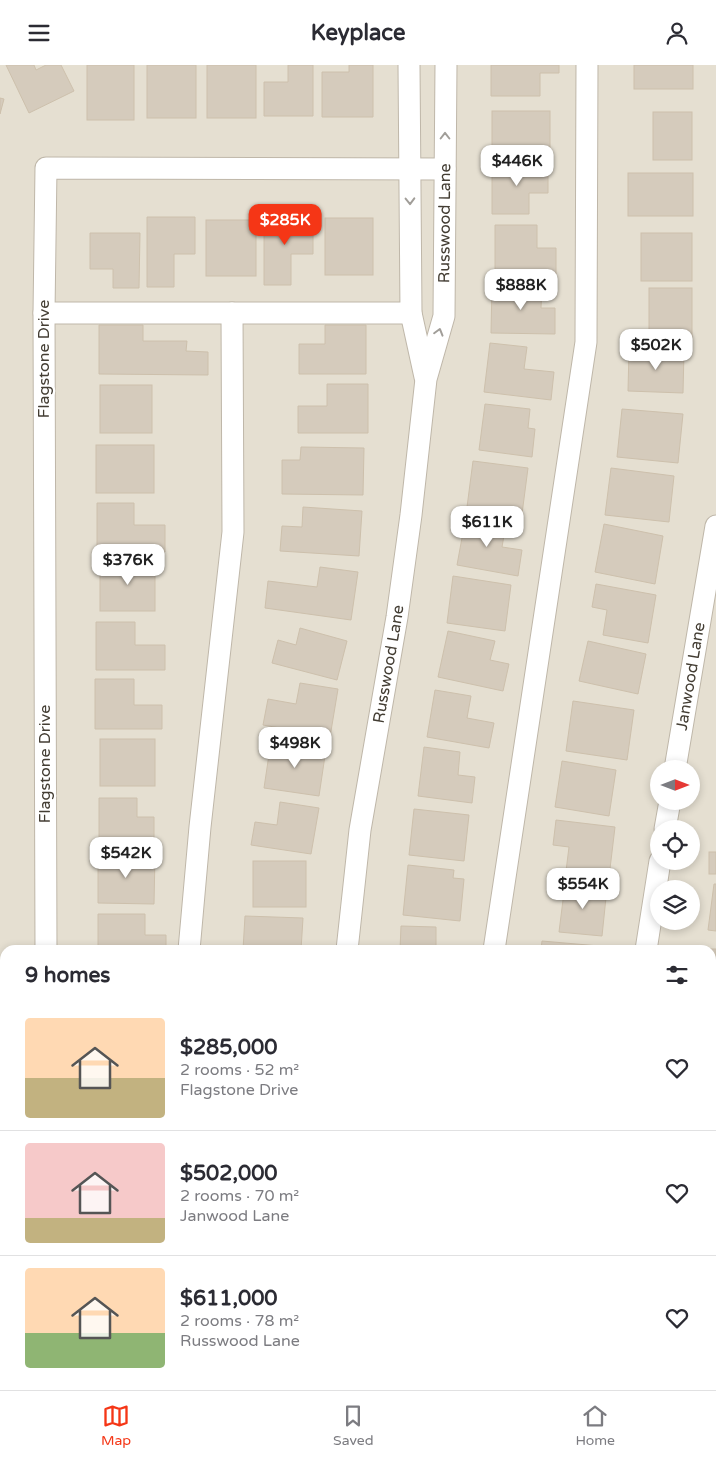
<!DOCTYPE html>
<meta charset="utf-8">
<style>
body{margin:0;font-family:"Varela Round",sans-serif;background:#f2f2f3;color:#2b2b33;height:100vh;display:flex;flex-direction:column;font-size:19px;white-space:nowrap}
*{box-sizing:border-box;margin:0}
p{font-size:16px;color:#7c7c81}
.icon{flex:none;width:28px;height:28px;fill:none;stroke:currentColor;stroke-width:2;stroke-linecap:round;stroke-linejoin:round}
.map{position:relative;flex:1;overflow:hidden}
.drawer{position:absolute;left:0px;top:880px;width:716px;height:445px;display:flex;flex-direction:column;background:#fff;border-radius:15px 15px 0 0;box-shadow:0 2px 8px #0003}
.drawer>*{flex:none}
.needle{width:32px;rotate:90deg}
.buttons{position:absolute;left:650px;top:695px;display:grid;gap:10px}
.buttons a{display:grid;place-items:center;width:50px;height:50px;border-radius:50%;background:#fff;box-shadow:0 2px 8px #0003;font-size:25px}
.price{position:absolute;translate:-50% -42px;padding:0 11px;border-radius:10px;background:#fff;color:#222;font-size:16px;line-height:32px;filter:drop-shadow(0 1px 2px #0008)}
.price::after{content:'';position:absolute;left:50%;top:30px;width:15px;height:11px;margin-left:-8px;background:inherit;clip-path:polygon(0 0,100% 0,50% 100%)}
.price.active{background:#f53616;color:#fff}
ul{padding:0;list-style:none}
li{display:flex;align-items:center;gap:15px;height:125px;padding:0 25px}
li+li{border-top:1px solid #e1e1e2}
li span{display:grid;place-items:center;flex:none;width:140px;height:100px;border-radius:5px;color:#555}
li>.icon{margin-inline-start:auto}
span .icon{width:60px;height:60px;fill:#fffc;stroke-width:1}
li b{font-size:21px}
h2{display:flex;justify-content:space-between;align-items:center;height:60px;padding:0 25px;font-size:21px}
header{display:flex;justify-content:space-between;align-items:center;height:65px;padding:0 25px;background:#fff;font-size:22px;font-weight:700}
.dock{display:flex;justify-content:space-around;align-items:center;height:70px;border-top:1px solid #e1e1e2;background:#fff;font-size:14px;color:#7c7c81}
.dock a{display:grid;justify-items:center;gap:2px}
.dock .active{color:#f53616}
.map>svg:first-child{display:block}
.residential{fill:#e5dfd1;fill-rule:evenodd}
.education{fill:#eae2cd}
.building{fill:#d5cbbc;stroke:#cdc0ac}
.lines{fill:none;stroke-linecap:round;stroke-linejoin:round}
.minor-casing{stroke:#bfb7a9;stroke-width:23}
.minor{stroke:#fff;stroke-width:21}
.oneway{stroke:#a19e99}
.labels{text-anchor:middle;dominant-baseline:central;stroke-width:4.5;stroke-linejoin:round;paint-order:stroke}
.street-label{font-size:16px;fill:#433d33;stroke:#fff}
</style>
<header><svg class="icon" aria-label="menu" viewBox="0 0 24 24"><path d="M4 6h16M4 12h16M4 18h16"/></svg>Keyplace<svg class="icon" aria-label="person" viewBox="0 0 24 24"><circle cx="12" cy="8" r="4"/><path d="M4 21q1-7 8-7t8 7"/></svg></header>
<div class="map">
<svg width="716" height="1325" viewBox="0 0 716 1325">
<rect width="100%" height="100%" fill="#f1ede3"/>
<path class="residential" d="M 0,0 L 716,0 L 716,1325 L 0,1325 ZM 659,704 L 691,704 L 691,736 L 659,736 ZM 659,764 L 691,764 L 691,796 L 659,796 ZM 659,824 L 691,824 L 691,856 L 659,856 ZM 5,885 L 711,885 L 711,1320 L 5,1320 Z"/>
<path class="education" d="M 207,1320 L 516,1320 L 528,1325 L 207,1325 Z"/>
<g class="building">
<path d="M 6,0 L 34,0 L 36,5 L 46,0 L 61,0 L 74,26 L 29,48 Z"/>
<rect x="87" y="0" width="47" height="55"/>
<rect x="147" y="0" width="49" height="53"/>
<rect x="207" y="0" width="49" height="53"/>
<path d="M 288,0 L 313,0 L 313,51 L 264,51 L 264,17 L 288,17 Z"/>
<path d="M 349,0 L 373,0 L 373,52 L 322,52 L 322,7 L 349,7 Z"/>
<path d="M 491,0 L 559,0 L 559,8 L 540,8 L 540,31 L 491,31 Z"/>
<rect x="634" y="0" width="59" height="24"/>
<path d="M 0,33 L 4,34 L 0,49 Z"/>
<rect x="492" y="46" width="58" height="45"/>
<rect x="653" y="47" width="39" height="48"/>
<path d="M 492,100 L 548,100 L 548,128 L 529,128 L 529,149 L 492,149 Z"/>
<rect x="628" y="108" width="65" height="43"/>
<path d="M 147,152 L 195,152 L 195,189 L 174,189 L 174,222 L 147,222 Z"/>
<path d="M 264,152 L 313,152 L 313,189 L 291,189 L 291,220 L 264,220 Z"/>
<rect x="325" y="153" width="48" height="57"/>
<rect x="206" y="155" width="50" height="56"/>
<path d="M 495,160 L 537,160 L 537,183 L 556,183 L 556,209 L 495,209 Z"/>
<path d="M 90,168 L 140,168 L 139,223 L 113,223 L 113,204 L 90,204 Z"/>
<rect x="641" y="168" width="51" height="48"/>
<path d="M 492,220 L 542,220 L 541,243 L 555,243 L 555,269 L 491,268 Z"/>
<rect x="649" y="223" width="43" height="53"/>
<path d="M 99,260 L 143,260 L 143,276 L 187,276 L 186,286 L 208,287 L 208,310 L 99,309 Z"/>
<path d="M 325,260 L 366,260 L 366,309 L 299,309 L 299,279 L 325,279 Z"/>
<path d="M 490,278 L 527,282 L 524,304 L 554,307 L 551,335 L 484,327 Z"/>
<path d="M 629,285 L 684,286 L 683,328 L 628,326 Z"/>
<path d="M 327,319 L 368,319 L 368,368 L 298,368 L 298,341 L 327,341 Z"/>
<rect x="100" y="320" width="52" height="48"/>
<path d="M 485,339 L 530,344 L 528,363 L 535,364 L 532,392 L 479,385 Z"/>
<path d="M 622,344 L 683,349 L 678,398 L 617,392 Z"/>
<rect x="96" y="380" width="58" height="48"/>
<path d="M 301,382 L 364,383 L 363,430 L 282,429 L 282,395 L 300,395 Z"/>
<path d="M 473,396 L 528,403 L 522,449 L 467,442 Z"/>
<path d="M 611,403 L 674,411 L 669,457 L 605,450 Z"/>
<path d="M 97,438 L 134,438 L 134,460 L 165,460 L 165,487 L 97,487 Z"/>
<path d="M 303,442 L 362,446 L 359,491 L 280,486 L 282,461 L 302,462 Z"/>
<path d="M 466,451 L 506,459 L 502,482 L 522,485 L 518,511 L 457,500 Z"/>
<path d="M 604,459 L 663,471 L 655,519 L 595,507 Z"/>
<rect x="100" y="496" width="55" height="50"/>
<path d="M 320,502 L 358,507 L 351,555 L 265,543 L 268,516 L 317,522 Z"/>
<path d="M 453,511 L 511,520 L 505,566 L 447,558 Z"/>
<path d="M 596,519 L 656,530 L 648,578 L 603,570 L 607,545 L 592,542 Z"/>
<path d="M 96,557 L 135,557 L 135,580 L 165,580 L 165,605 L 96,605 Z"/>
<path d="M 300,563 L 347,576 L 337,615 L 272,598 L 278,575 L 296,580 Z"/>
<path d="M 448,566 L 495,576 L 490,595 L 509,599 L 503,626 L 438,612 Z"/>
<path d="M 588,576 L 646,589 L 638,629 L 579,616 Z"/>
<path d="M 95,614 L 134,614 L 134,640 L 162,640 L 162,664 L 95,664 Z"/>
<path d="M 300,618 L 338,624 L 330,672 L 263,660 L 268,634 L 296,639 Z"/>
<path d="M 435,625 L 471,631 L 467,653 L 494,658 L 489,683 L 427,672 Z"/>
<path d="M 573,636 L 634,645 L 627,695 L 566,686 Z"/>
<rect x="100" y="674" width="55" height="47"/>
<path d="M 271,676 L 326,684 L 319,731 L 264,723 Z"/>
<path d="M 424,682 L 460,687 L 458,710 L 475,712 L 472,738 L 418,731 Z"/>
<path d="M 562,696 L 616,705 L 609,751 L 555,742 Z"/>
<path d="M 99,733 L 137,733 L 137,752 L 154,752 L 154,780 L 99,780 Z"/>
<path d="M 280,737 L 319,743 L 311,789 L 251,780 L 255,757 L 277,760 Z"/>
<path d="M 414,744 L 469,750 L 464,796 L 409,790 Z"/>
<path d="M 556,755 L 615,762 L 609,812 L 566,806 L 569,782 L 553,780 Z"/>
<rect x="709" y="787" width="7" height="22"/>
<path d="M 98,790 L 155,790 L 154,839 L 98,838 Z"/>
<rect x="253" y="796" width="53" height="46"/>
<path d="M 408,800 L 454,805 L 453,813 L 464,814 L 460,856 L 403,850 Z"/>
<path d="M 565,819 L 607,823 L 602,871 L 559,867 Z"/>
<path d="M 714,819 L 716,819 L 716,866 L 708,865 Z"/>
<path d="M 98,849 L 145,849 L 145,870 L 166,870 L 166,885 L 98,885 Z"/>
<path d="M 245,851 L 303,853 L 301,885 L 243,885 Z"/>
<path d="M 401,861 L 436,862 L 436,885 L 400,885 Z"/>
<path d="M 542,876 L 599,881 L 598,885 L 541,885 Z"/>
<path d="M 704,884 L 716,884 L 716,933 L 711,932 L 711,885 Z"/>
<rect x="0" y="972" width="1" height="44"/>
<rect x="711" y="1043" width="5" height="63"/>
<path d="M 716,1209 L 716,1231 L 711,1222 L 711,1211 Z"/>
<rect x="96" y="1320" width="56" height="5"/>
</g>
<g class="lines">
<g class="minor-casing">
<g id="minor">
<path d="M 409,0 L 411,248 L 425,312"/>
<path d="M 44,248 L 411,248"/>
<path id="s1" d="M 675,704 L 716,461"/>
<path d="M 665,764 L 670,736"/>
<path d="M 46,885 L 44,248 L 46,103 L 445,104"/>
<path d="M 189,885 L 200,762 L 233,467 L 232,248"/>
<path id="s2" d="M 347,885 L 360,765 L 397,552 L 411,450 L 426,314 L 444,251 L 446,0"/>
<path d="M 494,885 L 586,277 L 587,0"/>
<path d="M 646,885 L 660,796"/>
<path d="M 711,996 L 716,996"/>
<path d="M 711,1163 L 716,1161"/>
<path d="M 0,1238 L 5,1238"/>
<path d="M 48,1320 L 48,1325"/>
<path d="M 592,1320 L 616,1325"/>
<path d="M 190,1325 L 190,1320"/>
<path d="M 253,1325 L 253,1320"/>
<path d="M 520,1325 L 520,1320"/>
<path d="M 682,1325 L 716,1319"/>
</g>
</g>
<use href="#minor" class="minor"/>
</g>
<defs><path id="oneway-chevron" d="M-2-3.5L2.5 0L-2 3.5" fill="none" stroke-width="1.6" stroke-linecap="round" stroke-linejoin="round" transform="scale(1.25)"/></defs>
<g class="oneway">
<use href="#oneway-chevron" transform="translate(445 71) rotate(-90)"/>
<use href="#oneway-chevron" transform="translate(410 136) rotate(89)"/>
<use href="#oneway-chevron" transform="translate(439 267) rotate(-74)"/>
</g>
<g class="labels">
<g class="street-label">
<text stroke="none"><textPath href="#s2" startOffset="735">Russwood Lane</textPath></text>
<text transform="translate(44 294) rotate(-90)">Flagstone Drive</text>
<text stroke="none"><textPath href="#s2" startOffset="289">Russwood Lane</textPath></text>
<text stroke="none"><textPath href="#s1" startOffset="94">Janwood Lane</textPath></text>
<text transform="translate(45 699) rotate(-90)">Flagstone Drive</text>
</g>
</g>
</svg>
<div class="buttons">
<a><svg class="needle" viewBox="-14 -14 28 28"><path d="M0-13l5 13h-10z" fill="#e53935"/><path d="M0 13l5-13h-10z" fill="#7c7c81"/></svg></a>
<a><svg class="icon" aria-label="locate" viewBox="0 0 24 24"><circle cx="12" cy="12" r="6"/><path d="M12 2v4M12 18v4M2 12h4M18 12h4"/></svg></a>
<a><svg class="icon" aria-label="layers" viewBox="0 0 24 24"><path d="M12 4l9 5-9 5-9-5zM3 14l9 5 9-5"/></svg></a>
</div>
<b class="price" style="left:517px;top:122px">$446K</b>
<b class="price active" style="left:285px;top:181px">$285K</b>
<b class="price" style="left:521px;top:246px">$888K</b>
<b class="price" style="left:656px;top:306px">$502K</b>
<b class="price" style="left:487px;top:483px">$611K</b>
<b class="price" style="left:128px;top:521px">$376K</b>
<b class="price" style="left:295px;top:704px">$498K</b>
<b class="price" style="left:126px;top:814px">$542K</b>
<b class="price" style="left:583px;top:845px">$554K</b>
<section class="drawer">
<h2>9 homes<svg class="icon" aria-label="filters" viewBox="0 0 24 24"><path d="M4 7h16M4 17h16"/><circle cx="9" cy="7" r="2"/><circle cx="15" cy="17" r="2"/></svg></h2>
<ul>
<li><span style="background:linear-gradient(#ffd9b3 60%,#c2b280 0)"><svg class="icon" aria-label="home" viewBox="0 0 24 24"><path d="M3 11l9-7 9 7M6 9v11h12V9"/></svg></span><div><b>$285,000</b><p>2 rooms · 52 m²</p><p>Flagstone Drive</p></div><svg class="icon" aria-label="heart" viewBox="0 0 24 24"><path d="M12 20l-8-8c-3-5 5-10 8-4 3-6 11-1 8 4z"/></svg></li>
<li><span style="background:linear-gradient(#f6c9c9 75%,#c2b280 0)"><svg class="icon" aria-label="home" viewBox="0 0 24 24"><path d="M3 11l9-7 9 7M6 9v11h12V9"/></svg></span><div><b>$502,000</b><p>2 rooms · 70 m²</p><p>Janwood Lane</p></div><svg class="icon" aria-label="heart" viewBox="0 0 24 24"><path d="M12 20l-8-8c-3-5 5-10 8-4 3-6 11-1 8 4z"/></svg></li>
<li><span style="background:linear-gradient(#ffd9b3 65%,#8fb573 0)"><svg class="icon" aria-label="home" viewBox="0 0 24 24"><path d="M3 11l9-7 9 7M6 9v11h12V9"/></svg></span><div><b>$611,000</b><p>2 rooms · 78 m²</p><p>Russwood Lane</p></div><svg class="icon" aria-label="heart" viewBox="0 0 24 24"><path d="M12 20l-8-8c-3-5 5-10 8-4 3-6 11-1 8 4z"/></svg></li>
</ul>
</section>
</div>
<nav class="dock">
<a class="active"><svg class="icon" aria-label="map" viewBox="0 0 24 24"><path d="M3 6l6-2 6 2 6-2v14l-6 2-6-2-6 2zM9 4v14M15 6v14"/></svg>Map</a>
<a><svg class="icon" aria-label="saved" viewBox="0 0 24 24"><path d="M7 4h10v16l-5-4-5 4z"/></svg>Saved</a>
<a><svg class="icon" aria-label="home" viewBox="0 0 24 24"><path d="M3 11l9-7 9 7M6 9v11h12V9"/></svg>Home</a>
</nav>
